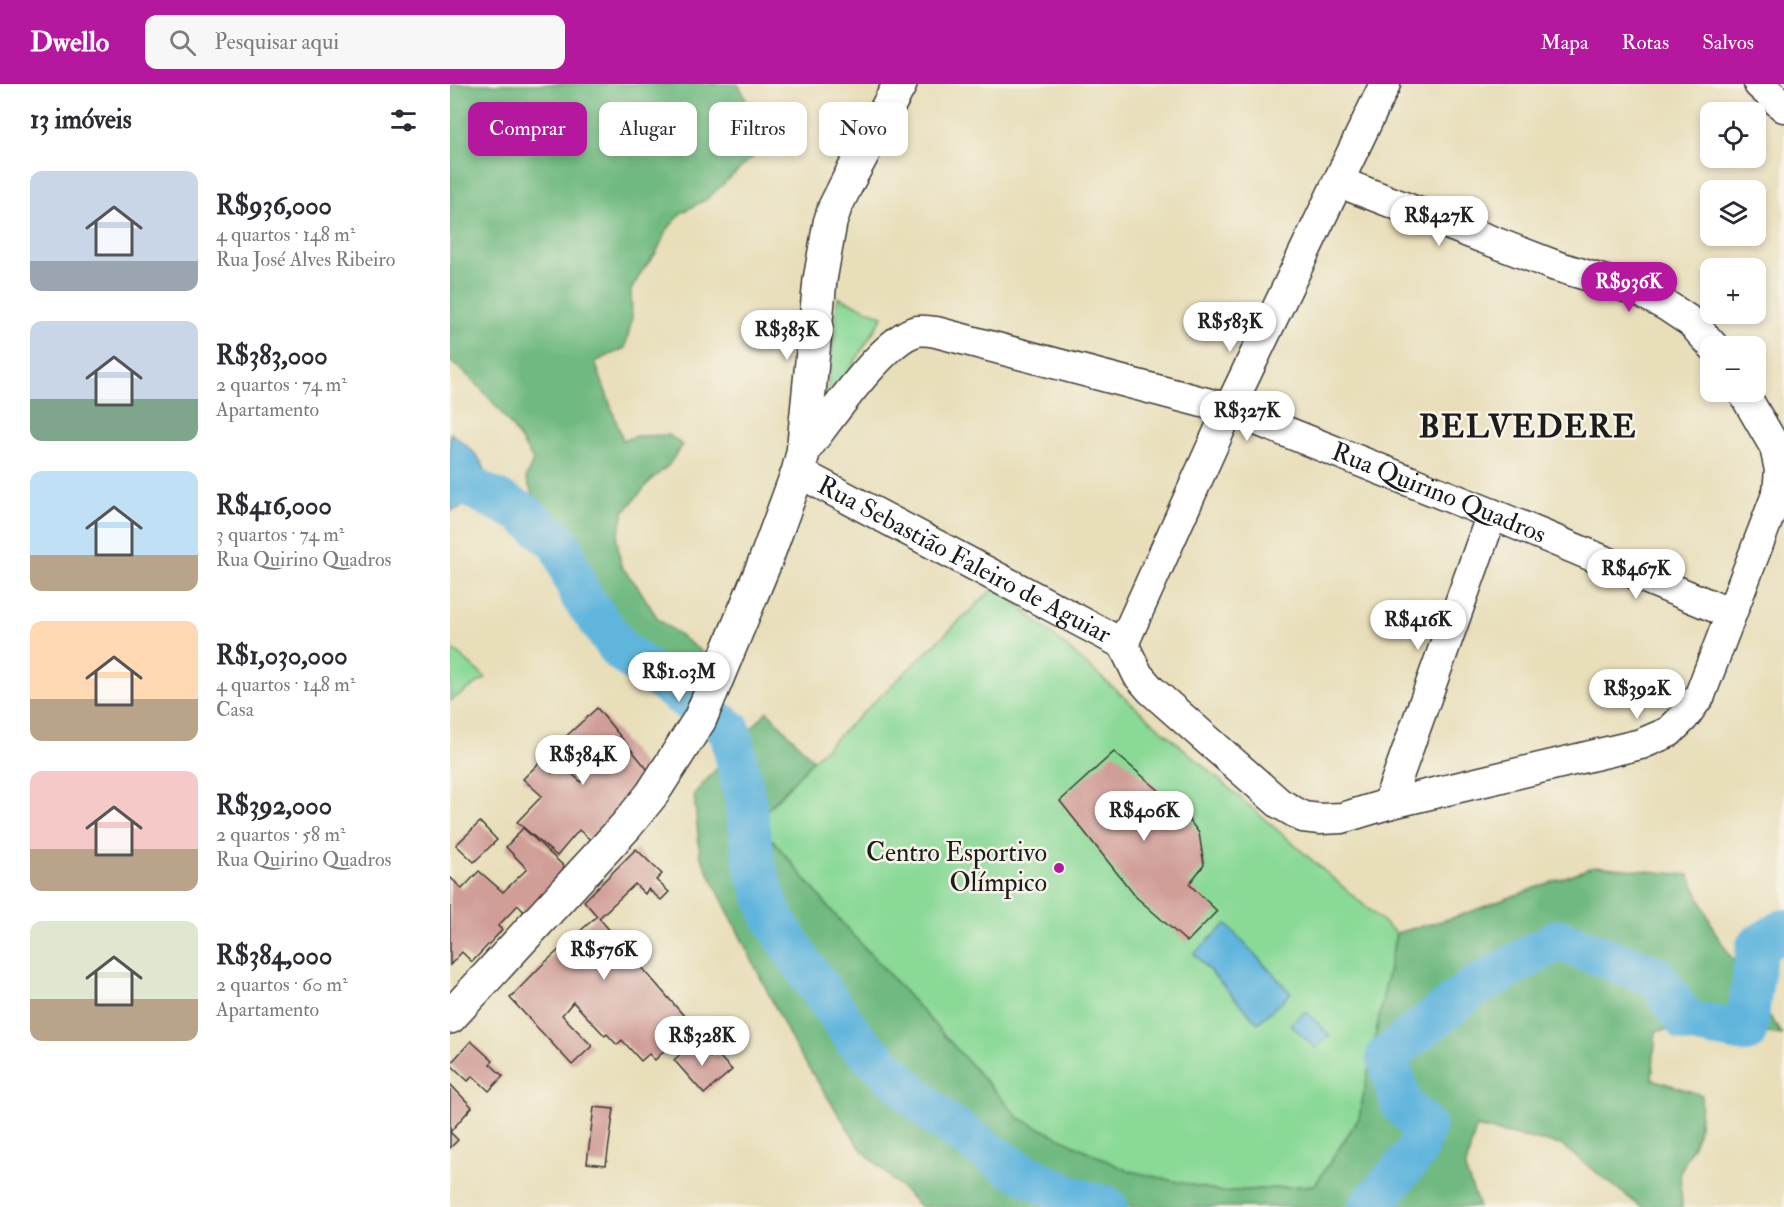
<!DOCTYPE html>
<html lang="pt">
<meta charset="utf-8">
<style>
body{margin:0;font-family:"IM FELL Double Pica",serif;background:#f7f7f7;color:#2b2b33;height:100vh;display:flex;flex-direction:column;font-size:22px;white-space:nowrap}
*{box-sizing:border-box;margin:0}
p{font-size:20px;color:#7c7c81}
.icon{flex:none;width:33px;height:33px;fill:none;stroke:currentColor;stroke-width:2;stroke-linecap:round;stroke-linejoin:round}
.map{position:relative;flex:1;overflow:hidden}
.side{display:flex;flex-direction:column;background:#fff;width:450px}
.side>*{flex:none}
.guide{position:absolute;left:18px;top:18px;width:570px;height:54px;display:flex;gap:12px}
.fabs{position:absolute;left:1250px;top:18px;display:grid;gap:12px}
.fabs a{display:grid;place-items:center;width:66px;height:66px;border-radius:12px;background:#fff;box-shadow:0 3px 9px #0003;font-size:30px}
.price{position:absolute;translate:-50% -51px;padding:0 14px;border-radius:21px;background:#fff;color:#222;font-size:20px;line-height:39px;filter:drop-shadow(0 2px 3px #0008)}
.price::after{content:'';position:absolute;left:50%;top:36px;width:18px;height:14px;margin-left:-9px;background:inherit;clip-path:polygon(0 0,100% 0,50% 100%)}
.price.selected{background:#b5179e;color:#fff}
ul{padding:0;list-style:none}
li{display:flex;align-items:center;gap:18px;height:150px;padding:0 30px}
li span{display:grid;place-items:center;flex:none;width:168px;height:120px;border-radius:12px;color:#555}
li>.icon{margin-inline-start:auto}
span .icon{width:72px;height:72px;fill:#fffc;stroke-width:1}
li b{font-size:26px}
h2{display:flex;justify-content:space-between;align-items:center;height:72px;padding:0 30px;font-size:26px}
.pill{padding:0 21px;border-radius:12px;background:#fff;box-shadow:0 3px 9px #0003;font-size:21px;line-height:54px}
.pill.selected{background:#b5179e;color:#fff}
header{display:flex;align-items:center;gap:36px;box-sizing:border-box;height:84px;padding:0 30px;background:#b5179e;color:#fff}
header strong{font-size:28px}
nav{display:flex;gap:33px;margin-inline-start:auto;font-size:21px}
.search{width:420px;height:54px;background:#f7f7f7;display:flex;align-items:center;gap:15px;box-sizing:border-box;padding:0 21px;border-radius:12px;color:#7c7c81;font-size:22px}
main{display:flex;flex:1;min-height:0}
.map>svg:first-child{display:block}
.green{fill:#8ad997;stroke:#537a5a;stroke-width:1.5}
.forest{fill:#6fb980;stroke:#466a4e;stroke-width:1.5}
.water{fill:#60b5dd;stroke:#3e687c;stroke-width:1.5}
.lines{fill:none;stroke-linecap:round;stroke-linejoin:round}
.river{stroke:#60b5dd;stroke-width:42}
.building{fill:#d09d97}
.minor-casing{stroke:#3b3934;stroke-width:33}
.major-casing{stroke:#3b3934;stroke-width:36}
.minor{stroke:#fff;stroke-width:30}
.major{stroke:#fff;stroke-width:33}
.poi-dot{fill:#b5179e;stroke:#f7f3e8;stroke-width:2}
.labels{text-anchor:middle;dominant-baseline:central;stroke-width:5;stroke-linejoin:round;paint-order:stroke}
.street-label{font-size:26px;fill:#1c1c1c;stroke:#f7f3e8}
.poi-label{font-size:26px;fill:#1c1c1c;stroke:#f7f3e8;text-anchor:end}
.district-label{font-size:32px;font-weight:bold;letter-spacing:1.5px;fill:#1c1c1c;stroke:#f7f3e8}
</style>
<header>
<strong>Dwello</strong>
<div class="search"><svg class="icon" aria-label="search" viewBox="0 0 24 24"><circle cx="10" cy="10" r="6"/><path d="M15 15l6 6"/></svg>Pesquisar aqui</div>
<nav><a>Mapa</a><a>Rotas</a><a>Salvos</a></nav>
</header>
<main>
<section class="side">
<h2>13 imóveis<svg class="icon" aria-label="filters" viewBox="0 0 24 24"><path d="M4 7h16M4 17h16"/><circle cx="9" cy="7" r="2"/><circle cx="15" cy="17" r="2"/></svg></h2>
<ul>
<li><span style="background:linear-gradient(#c9d6e8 75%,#9aa5b1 0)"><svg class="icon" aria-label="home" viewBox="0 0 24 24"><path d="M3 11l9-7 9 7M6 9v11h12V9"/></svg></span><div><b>R$936,000</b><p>4 quartos · 148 m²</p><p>Rua José Alves Ribeiro</p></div></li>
<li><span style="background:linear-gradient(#c9d6e8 65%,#7fa58c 0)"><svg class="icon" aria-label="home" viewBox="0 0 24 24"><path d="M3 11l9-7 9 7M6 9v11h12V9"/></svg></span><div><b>R$383,000</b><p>2 quartos · 74 m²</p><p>Apartamento</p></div></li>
<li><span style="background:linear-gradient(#bfe0f5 70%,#b9a48a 0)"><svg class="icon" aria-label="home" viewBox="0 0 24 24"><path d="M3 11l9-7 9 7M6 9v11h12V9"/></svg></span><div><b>R$416,000</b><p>3 quartos · 74 m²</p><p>Rua Quirino Quadros</p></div></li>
<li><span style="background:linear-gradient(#ffd9b3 65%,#b9a48a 0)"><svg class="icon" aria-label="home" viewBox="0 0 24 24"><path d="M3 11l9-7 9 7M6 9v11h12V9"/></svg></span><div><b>R$1,030,000</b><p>4 quartos · 148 m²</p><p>Casa</p></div></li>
<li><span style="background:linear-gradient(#f6c9c9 65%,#b9a48a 0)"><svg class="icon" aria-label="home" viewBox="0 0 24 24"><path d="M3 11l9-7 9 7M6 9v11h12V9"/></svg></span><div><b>R$392,000</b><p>2 quartos · 58 m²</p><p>Rua Quirino Quadros</p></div></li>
<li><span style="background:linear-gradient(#dfe7d0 65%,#b9a48a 0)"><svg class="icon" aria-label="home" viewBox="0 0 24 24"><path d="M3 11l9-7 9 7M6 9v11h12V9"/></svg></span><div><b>R$384,000</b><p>2 quartos · 60 m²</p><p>Apartamento</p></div></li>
</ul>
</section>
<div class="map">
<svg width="1334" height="1123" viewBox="0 0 1334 1123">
<rect width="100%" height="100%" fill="#f7f3e8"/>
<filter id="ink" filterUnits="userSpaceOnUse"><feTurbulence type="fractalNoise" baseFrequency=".0167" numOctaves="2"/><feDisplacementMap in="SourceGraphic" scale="12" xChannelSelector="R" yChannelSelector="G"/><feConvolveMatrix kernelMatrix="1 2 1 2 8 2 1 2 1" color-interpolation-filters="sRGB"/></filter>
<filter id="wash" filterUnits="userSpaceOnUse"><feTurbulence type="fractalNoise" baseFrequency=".008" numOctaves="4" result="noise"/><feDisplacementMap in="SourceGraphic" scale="24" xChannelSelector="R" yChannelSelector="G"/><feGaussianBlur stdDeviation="1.35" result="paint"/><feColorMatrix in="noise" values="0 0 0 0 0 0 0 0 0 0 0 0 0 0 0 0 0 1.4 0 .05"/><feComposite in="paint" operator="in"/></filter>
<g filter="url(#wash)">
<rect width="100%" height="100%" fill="#e8deb9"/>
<g class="green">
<path d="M 388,213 L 433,232 L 375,326 Z"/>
<path d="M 546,502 L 946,849 L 909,1034 L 865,1101 L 772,1108 L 675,1086 L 569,1034 L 385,831 L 307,737 L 363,676 Z"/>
<path d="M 0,563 L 36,594 L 0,617 Z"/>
</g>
<g class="forest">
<path d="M 2,0 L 288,0 C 302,22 304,46 304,72 L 257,115 L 231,129 L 217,146 L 206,169 L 192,187 L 181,206 L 182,235 L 175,264 L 145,278 L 173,356 L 187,352 L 219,351 L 232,361 L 218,382 L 201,396 L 174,428 L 167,455 L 171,482 L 188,503 L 208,535 L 253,569 L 240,598 L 234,599 L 226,590 L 209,580 L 167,541 L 154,518 L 138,500 L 123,464 L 112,449 L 89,427 L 76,394 L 83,376 C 61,339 35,303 0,277 L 0,6 Z"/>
<path d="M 317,627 L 363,676 L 307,737 L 385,831 L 569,1034 L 676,1086 L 772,1108 L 865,1101 L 909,1034 L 946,849 L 1006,833 L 1145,782 L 1239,791 L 1266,850 L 1332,951 L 1265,942 L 1206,947 L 1202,995 L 1252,1011 L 1248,1050 L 1230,1089 L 1232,1123 L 1191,1123 L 1111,1061 L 1026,1043 L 1015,1085 L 1029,1123 L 471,1123 L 411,1065 L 344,961 L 250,771 L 244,710 Z"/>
</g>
<g class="water">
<path d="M 0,349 C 39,375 58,410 0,427 Z"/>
<path d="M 776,840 L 841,909 L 808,939 L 744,870 Z"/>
<path d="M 856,927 L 880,952 L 865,964 L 840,940 Z"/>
</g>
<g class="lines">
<g class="river">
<path d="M 0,393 L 71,428 L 110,460 L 131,512 L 171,567 L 280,646 L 295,715 L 305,783 L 322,832 L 355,884 L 406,956 L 487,1033 L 556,1080 L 618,1112 L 657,1123"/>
<path d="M 919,1123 L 965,1070 L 975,1042 L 952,1022 L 937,972 L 1022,905 L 1108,856 L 1205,892 L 1236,937 L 1296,948 L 1307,862 L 1334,846"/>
</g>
</g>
<g id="blocks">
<g class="building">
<path d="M 147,624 L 198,686 L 169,728 L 143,758 L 129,746 L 107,772 L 67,738 L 92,712 L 73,695 L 90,678 L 102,689 L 111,680 L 131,698 L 141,685 L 111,657 Z"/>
<path d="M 664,668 L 731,725 L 749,749 L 754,781 L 739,800 L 767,827 L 737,858 L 686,813 L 610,717 Z"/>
<path d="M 30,738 L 47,756 L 24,778 L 6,761 Z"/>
<path d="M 73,744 L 118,786 L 75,829 L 68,821 L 48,842 L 52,846 L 22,878 L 12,868 L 0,881 L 0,793 L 12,805 L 29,787 L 53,808 L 77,785 L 56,763 Z"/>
<path d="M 186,765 L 212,790 L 206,796 L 219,808 L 211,816 L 198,805 L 195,810 L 185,800 L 149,834 L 241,940 L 205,976 L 199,970 L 191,977 L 172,956 L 167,961 L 157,950 L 155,952 L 123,918 L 112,931 L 142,962 L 122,981 L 60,914 L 91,882 L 147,832 L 134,817 Z"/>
<path d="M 21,957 L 43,977 L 40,980 L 53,992 L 39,1007 L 23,992 L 18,997 L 0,980 Z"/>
<path d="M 245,957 L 260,974 L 266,969 L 282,986 L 254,1010 L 224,976 Z"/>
<path d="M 0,1000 L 22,1023 L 0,1048 L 8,1056 L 0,1064 Z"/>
<path d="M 144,1023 L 164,1025 L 156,1081 L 137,1079 Z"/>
</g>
</g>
</g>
<g filter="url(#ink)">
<use href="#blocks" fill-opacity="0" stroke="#3b3934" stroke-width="1.5"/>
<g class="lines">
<g class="minor-casing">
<g id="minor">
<path d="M 1309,0 L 1334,23"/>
<path d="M 889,98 L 1106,182 L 1189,207 L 1217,222 L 1241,238 L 1263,262"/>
<path id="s1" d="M 353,369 C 375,341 434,254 467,247 C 473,246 480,247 486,248 L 779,325 L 1042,430 L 1279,529"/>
<path id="s2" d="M 348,388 L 673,560 L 688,591 L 701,606 L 829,719 L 853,733 L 870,735 L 892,734 L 938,720 L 1191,660 L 1219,648 L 1234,633 L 1250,611 L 1328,408 L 1330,386 L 1325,363 L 1293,308"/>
<path d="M 673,560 L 779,325 L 935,0"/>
<path d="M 938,720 L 1042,430"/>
</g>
</g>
<g class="major-casing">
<path id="major" d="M 0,933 L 176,742 L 202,710 L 250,635 L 315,478 L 348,388 L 353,369 L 370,196 L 380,139 L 385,123 L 398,97 L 450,0"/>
</g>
<use href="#minor" class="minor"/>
<use href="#major" class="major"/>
</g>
</g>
<circle class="poi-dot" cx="609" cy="784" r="6"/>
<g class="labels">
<g class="street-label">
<text stroke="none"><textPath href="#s1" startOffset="717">Rua Quirino Quadros</textPath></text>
<text stroke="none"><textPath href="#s2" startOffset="188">Rua Sebastião Faleiro de Aguiar</textPath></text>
</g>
<g class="poi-label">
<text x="597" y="769">Centro Esportivo<tspan x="597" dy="30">Olímpico</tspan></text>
</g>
<g class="district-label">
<text x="1078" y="343">BELVEDERE</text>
</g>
</g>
</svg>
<div class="fabs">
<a><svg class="icon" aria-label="locate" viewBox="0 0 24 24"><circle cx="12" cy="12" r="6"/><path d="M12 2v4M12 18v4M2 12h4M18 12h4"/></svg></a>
<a><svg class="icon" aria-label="layers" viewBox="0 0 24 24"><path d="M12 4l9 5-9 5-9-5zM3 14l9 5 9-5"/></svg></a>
<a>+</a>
<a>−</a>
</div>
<b class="price" style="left:989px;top:163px">R$427K</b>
<b class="price selected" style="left:1179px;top:229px">R$936K</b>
<b class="price" style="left:780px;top:269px">R$583K</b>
<b class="price" style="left:337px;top:277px">R$383K</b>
<b class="price" style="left:797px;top:358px">R$327K</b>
<b class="price" style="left:1186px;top:516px">R$467K</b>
<b class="price" style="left:968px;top:567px">R$416K</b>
<b class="price" style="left:229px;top:619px">R$1.03M</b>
<b class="price" style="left:1187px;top:636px">R$392K</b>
<b class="price" style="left:133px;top:702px">R$384K</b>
<b class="price" style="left:694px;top:758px">R$406K</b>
<b class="price" style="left:154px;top:897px">R$576K</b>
<b class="price" style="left:252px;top:983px">R$328K</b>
<div class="guide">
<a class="pill selected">Comprar</a>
<a class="pill">Alugar</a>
<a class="pill">Filtros</a>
<a class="pill">Novo</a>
</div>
</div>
</main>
